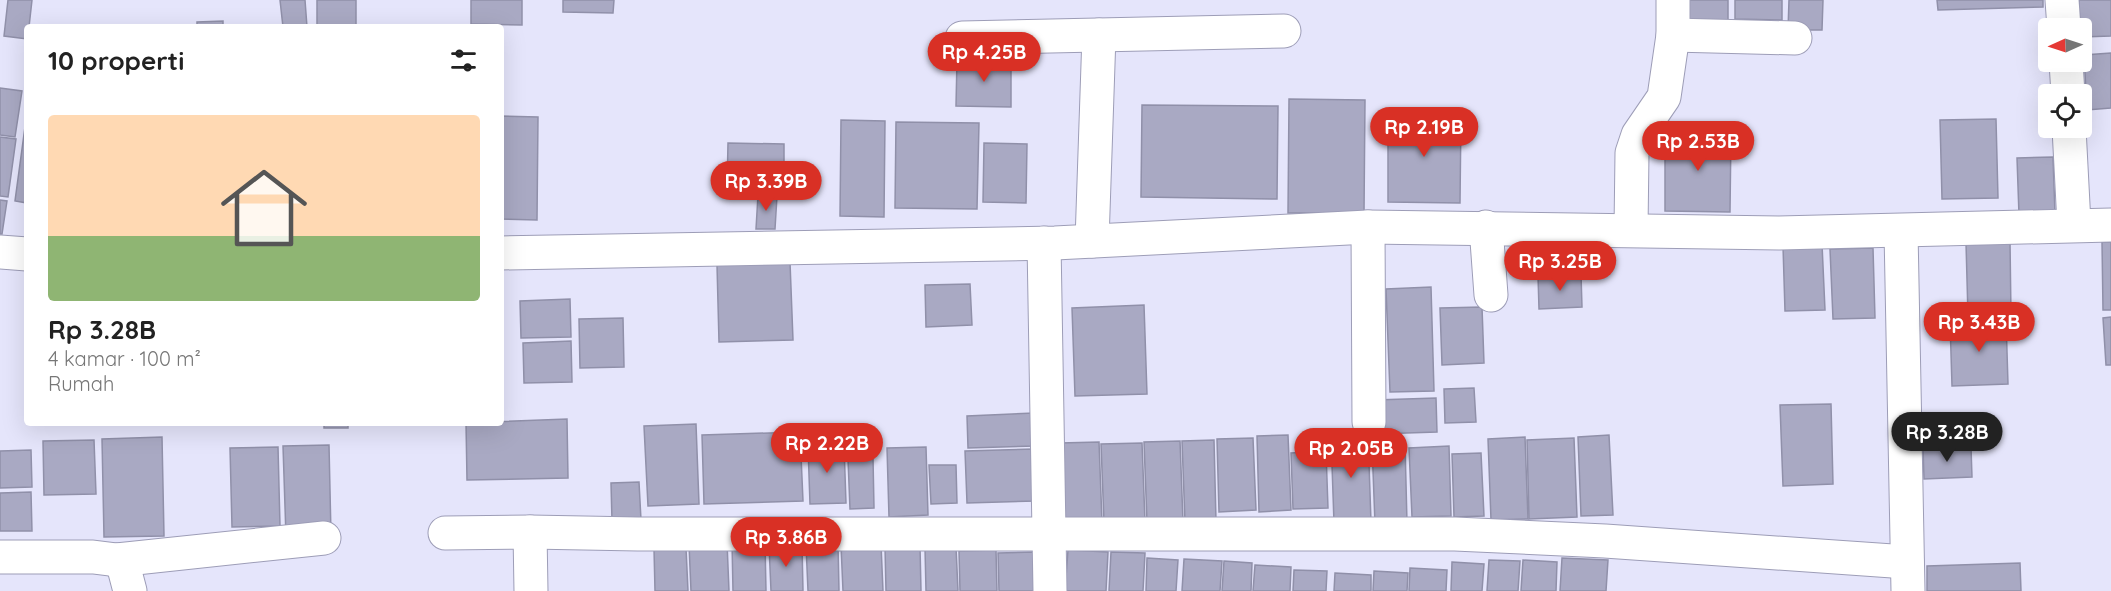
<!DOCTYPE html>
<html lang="id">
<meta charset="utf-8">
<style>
body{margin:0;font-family:Quicksand,sans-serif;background:#f2f2f2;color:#222;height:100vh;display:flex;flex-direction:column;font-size:22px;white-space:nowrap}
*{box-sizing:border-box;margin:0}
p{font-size:20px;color:#767676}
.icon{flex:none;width:33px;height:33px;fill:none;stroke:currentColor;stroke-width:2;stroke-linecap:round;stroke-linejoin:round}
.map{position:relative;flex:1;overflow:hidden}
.drawer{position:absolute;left:24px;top:24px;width:480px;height:402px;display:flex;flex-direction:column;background:#fff;border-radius:6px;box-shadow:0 6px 24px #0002}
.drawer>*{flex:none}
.needle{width:39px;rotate:267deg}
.fabs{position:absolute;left:2038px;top:18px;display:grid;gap:12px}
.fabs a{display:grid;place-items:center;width:54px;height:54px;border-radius:6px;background:#fff;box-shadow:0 6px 24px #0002;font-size:30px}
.price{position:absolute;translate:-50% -51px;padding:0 14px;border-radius:21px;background:#d93025;color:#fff;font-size:20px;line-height:39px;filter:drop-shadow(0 2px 3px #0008)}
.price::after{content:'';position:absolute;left:50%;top:36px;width:18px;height:14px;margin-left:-9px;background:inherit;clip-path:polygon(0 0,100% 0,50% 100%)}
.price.on{background:#222;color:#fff}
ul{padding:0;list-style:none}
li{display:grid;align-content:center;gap:12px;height:318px;padding:0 24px}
li span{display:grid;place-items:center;height:186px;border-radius:6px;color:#555}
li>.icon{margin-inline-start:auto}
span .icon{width:108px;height:108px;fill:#fffc;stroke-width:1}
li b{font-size:26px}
h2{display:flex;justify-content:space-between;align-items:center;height:72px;padding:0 24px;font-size:26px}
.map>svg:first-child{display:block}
.building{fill:#a9a9c3;stroke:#9090a9;stroke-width:1.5}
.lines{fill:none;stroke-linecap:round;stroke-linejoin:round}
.minor-casing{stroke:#9d9db7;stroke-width:35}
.minor{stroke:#fff;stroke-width:33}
</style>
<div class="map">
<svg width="2111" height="591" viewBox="0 0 2111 591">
<rect width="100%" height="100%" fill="#e5e5fb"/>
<g class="building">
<path d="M 8,0 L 32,0 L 29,27 L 27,27 L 27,39 L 4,36 Z"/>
<path d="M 280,0 L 305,0 L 307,27 L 283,27 Z"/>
<rect x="317" y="0" width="39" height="27"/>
<path d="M 471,0 L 522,0 L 522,25 L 471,24 Z"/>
<path d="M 563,0 L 614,0 L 613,13 L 563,12 Z"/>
<path d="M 1678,0 L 1728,0 L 1728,28 L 1677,27 Z"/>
<path d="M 1735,0 L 1782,0 L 1782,20 L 1735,19 Z"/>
<path d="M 1789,0 L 1823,0 L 1822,30 L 1788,30 Z"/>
<path d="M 1937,0 L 2043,0 L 2043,7 L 1938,10 Z"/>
<path d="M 2079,0 L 2111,0 L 2111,36 L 2082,37 L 2082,28 L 2079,28 Z"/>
<path d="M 223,21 L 223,27 L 197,27 L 197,22 Z"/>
<path d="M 2111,53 L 2111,108 L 2087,110 L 2084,55 Z"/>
<path d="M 957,60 L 1011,60 L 1011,107 L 956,106 Z"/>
<path d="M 0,88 L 22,91 L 15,137 L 0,135 Z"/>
<path d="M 1289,99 L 1365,100 L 1364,213 L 1288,213 Z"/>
<path d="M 1142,105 L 1278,106 L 1277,199 L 1141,197 Z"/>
<path d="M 27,112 L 27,203 L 15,201 Z"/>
<path d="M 1388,114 L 1461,115 L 1460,203 L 1388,202 Z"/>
<path d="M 501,116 L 538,117 L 537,220 L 501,219 Z"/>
<path d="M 1996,119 L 1998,198 L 1942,199 L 1940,120 Z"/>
<path d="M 841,120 L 885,121 L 884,217 L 840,216 Z"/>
<path d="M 896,122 L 979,123 L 977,209 L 895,208 Z"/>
<path d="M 1665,133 L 1731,133 L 1730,212 L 1665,211 Z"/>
<path d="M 0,137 L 16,139 L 8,197 L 0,196 Z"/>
<path d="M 728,143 L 784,144 L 784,190 L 727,189 Z"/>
<path d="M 984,143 L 1027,144 L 1026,203 L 983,202 Z"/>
<path d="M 2053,157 L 2055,214 L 2019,215 L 2017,158 Z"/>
<path d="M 758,195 L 777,196 L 775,229 L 756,229 Z"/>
<path d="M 0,200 L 7,201 L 2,234 L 0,234 Z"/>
<path d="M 2010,241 L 2011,315 L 1968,316 L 1966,243 Z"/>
<path d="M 2102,242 L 2111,242 L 2111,310 L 2103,310 Z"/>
<path d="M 1822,244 L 1825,310 L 1785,311 L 1783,246 Z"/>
<path d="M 1873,248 L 1875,318 L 1833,319 L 1830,249 Z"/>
<path d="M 790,262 L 793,340 L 719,342 L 717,265 Z"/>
<path d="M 1581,274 L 1582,307 L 1539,309 L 1538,276 Z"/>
<path d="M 970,284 L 972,325 L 926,327 L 925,285 Z"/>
<path d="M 1431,287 L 1434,391 L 1390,392 L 1386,289 Z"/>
<path d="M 570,299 L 571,337 L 521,338 L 520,301 Z"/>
<path d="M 1144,305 L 1147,394 L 1075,396 L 1072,308 Z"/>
<path d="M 1482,307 L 1484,363 L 1442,365 L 1440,308 Z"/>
<path d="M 2111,317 L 2111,365 L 2106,365 L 2103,318 Z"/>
<path d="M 623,318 L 624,367 L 580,368 L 579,319 Z"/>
<path d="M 2006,319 L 2008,384 L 1952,386 L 1950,321 Z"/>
<path d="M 571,341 L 572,382 L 524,383 L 523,343 Z"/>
<path d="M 1474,388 L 1476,422 L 1445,423 L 1444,389 Z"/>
<path d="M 1436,398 L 1437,432 L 1376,434 L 1375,400 Z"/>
<path d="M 1831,404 L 1833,484 L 1783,486 L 1780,405 Z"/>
<path d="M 1034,413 L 1035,446 L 968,448 L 967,416 Z"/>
<path d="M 567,419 L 568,478 L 467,480 L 466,423 Z"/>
<rect x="324" y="423" width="24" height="5"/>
<path d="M 696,424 L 699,504 L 648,506 L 644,426 Z"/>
<path d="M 800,432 L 803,501 L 704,504 L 702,435 Z"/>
<path d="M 1368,434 L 1371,522 L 1334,523 L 1331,436 Z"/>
<path d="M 1288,435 L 1291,510 L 1259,512 L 1257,436 Z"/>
<path d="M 1609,435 L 1613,515 L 1581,516 L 1578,437 Z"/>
<path d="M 162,437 L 164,536 L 104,537 L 102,439 Z"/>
<path d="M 1525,437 L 1528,519 L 1491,520 L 1488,439 Z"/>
<path d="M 1253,438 L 1256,510 L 1219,512 L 1217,439 Z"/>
<path d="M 1574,438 L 1577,517 L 1529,519 L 1527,440 Z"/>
<path d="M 94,440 L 96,494 L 44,495 L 43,441 Z"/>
<path d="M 1214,440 L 1216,521 L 1185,522 L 1182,441 Z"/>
<path d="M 1180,441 L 1183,521 L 1147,522 L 1144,442 Z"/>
<path d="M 1099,442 L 1102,522 L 1063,523 L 1060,443 Z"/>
<path d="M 1142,443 L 1145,521 L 1104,522 L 1101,444 Z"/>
<path d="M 1405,443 L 1407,523 L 1375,524 L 1372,444 Z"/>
<path d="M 329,445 L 331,535 L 286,537 L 283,446 Z"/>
<path d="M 844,445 L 846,503 L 810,504 L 808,446 Z"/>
<path d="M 1449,446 L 1451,516 L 1412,517 L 1409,448 Z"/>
<path d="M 278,447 L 280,526 L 232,527 L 230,448 Z"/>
<path d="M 926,447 L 928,515 L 889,517 L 887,448 Z"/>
<path d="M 1971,447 L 1972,477 L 1924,479 L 1923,448 Z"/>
<path d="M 1033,449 L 1035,501 L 967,503 L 965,451 Z"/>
<path d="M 31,450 L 32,487 L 0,488 L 0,451 Z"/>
<path d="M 1326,451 L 1328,508 L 1293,509 L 1291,453 Z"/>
<path d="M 1481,453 L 1484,516 L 1454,517 L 1452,454 Z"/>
<path d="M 873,458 L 874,508 L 850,509 L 848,459 Z"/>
<path d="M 929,465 L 956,465 L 957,503 L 931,504 Z"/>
<path d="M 639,482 L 641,520 L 612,521 L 611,483 Z"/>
<path d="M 31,492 L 32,531 L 0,531 L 0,493 Z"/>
<path d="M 727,542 L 729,591 L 691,591 L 689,544 Z"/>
<path d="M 732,542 L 765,542 L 766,591 L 733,591 Z"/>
<path d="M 802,544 L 803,591 L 771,591 L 769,545 Z"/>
<path d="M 838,544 L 839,591 L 808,591 L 806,545 Z"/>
<path d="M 881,544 L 883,591 L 843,591 L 841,545 Z"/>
<path d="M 920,546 L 921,591 L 886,591 L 885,547 Z"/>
<path d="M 956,547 L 958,591 L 926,591 L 925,548 Z"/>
<path d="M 686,548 L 688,591 L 655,591 L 654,549 Z"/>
<path d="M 996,550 L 997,591 L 960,591 L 959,551 Z"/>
<path d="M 1068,550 L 1108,552 L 1106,591 L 1065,591 Z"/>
<path d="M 1033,552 L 1034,591 L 999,591 L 998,553 Z"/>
<path d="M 1111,552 L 1145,553 L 1143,591 L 1109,591 Z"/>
<path d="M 1147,558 L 1178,560 L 1176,591 L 1146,591 Z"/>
<path d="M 1562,558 L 1608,560 L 1606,591 L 1560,591 Z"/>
<path d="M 1184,559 L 1222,561 L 1220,591 L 1182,591 Z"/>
<path d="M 1489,560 L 1520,561 L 1518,591 L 1487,591 Z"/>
<path d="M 1523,560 L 1557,562 L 1556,591 L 1521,591 Z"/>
<path d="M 1224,561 L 1252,563 L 1251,591 L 1222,591 Z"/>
<path d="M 1452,562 L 1484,564 L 1482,591 L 1451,591 Z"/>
<path d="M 2020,563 L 2021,591 L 1927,591 L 1927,566 Z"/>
<path d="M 1255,565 L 1291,567 L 1290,591 L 1253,591 Z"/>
<path d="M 1410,568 L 1447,570 L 1446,591 L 1409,591 Z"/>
<path d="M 1294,570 L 1327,571 L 1326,591 L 1293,591 Z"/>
<path d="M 1374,571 L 1408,573 L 1407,591 L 1373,591 Z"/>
<path d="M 1335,573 L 1371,575 L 1371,591 L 1334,591 Z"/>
</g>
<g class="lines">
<g class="minor-casing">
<g id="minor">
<path d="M 2062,0 L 2064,28"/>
<path d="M 1673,35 L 1795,38"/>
<path d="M 962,38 L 1284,31"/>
<path d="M 2066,62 L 2068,94"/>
<path d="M 2069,128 L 2074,224"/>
<path d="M 1368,227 L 1369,422"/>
<path d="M 1486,227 L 1491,295"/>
<path d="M 1631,229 L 1632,153 L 1638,135 L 1664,97 L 1673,35 L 1673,0"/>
<path d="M 1901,231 L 1908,591"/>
<path d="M 1092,241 L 1099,35"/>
<path d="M 1044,243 L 1050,591"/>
<path d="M 0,252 L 27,254"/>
<path d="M 501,253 L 1055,243 L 1368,227 L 1779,233 L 2111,225"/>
<path d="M 530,532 L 531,591"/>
<path d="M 445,533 L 530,532 L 638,534 L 1455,534 L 1605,541 L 1907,562"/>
<path d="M 0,557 L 93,557 L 117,560 L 324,538"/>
<path d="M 117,560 L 124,568 L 130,591"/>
</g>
</g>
<use href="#minor" class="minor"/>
</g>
</svg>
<div class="fabs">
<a><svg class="needle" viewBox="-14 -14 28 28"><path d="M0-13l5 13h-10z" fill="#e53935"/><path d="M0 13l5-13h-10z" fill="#767676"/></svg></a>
<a><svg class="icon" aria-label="locate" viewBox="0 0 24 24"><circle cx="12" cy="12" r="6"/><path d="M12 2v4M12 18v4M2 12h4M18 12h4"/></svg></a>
</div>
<b class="price" style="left:984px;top:83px">Rp 4.25B</b>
<b class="price" style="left:1424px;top:158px">Rp 2.19B</b>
<b class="price" style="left:1698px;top:172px">Rp 2.53B</b>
<b class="price" style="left:766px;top:212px">Rp 3.39B</b>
<b class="price" style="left:1560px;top:292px">Rp 3.25B</b>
<b class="price" style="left:1979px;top:353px">Rp 3.43B</b>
<b class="price on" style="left:1947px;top:463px">Rp 3.28B</b>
<b class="price" style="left:827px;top:474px">Rp 2.22B</b>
<b class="price" style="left:1351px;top:479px">Rp 2.05B</b>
<b class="price" style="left:786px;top:568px">Rp 3.86B</b>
<section class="drawer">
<h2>10 properti<svg class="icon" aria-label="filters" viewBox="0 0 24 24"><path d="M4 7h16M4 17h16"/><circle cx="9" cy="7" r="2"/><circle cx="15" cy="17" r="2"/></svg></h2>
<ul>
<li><span style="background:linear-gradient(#ffd9b3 65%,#8fb573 0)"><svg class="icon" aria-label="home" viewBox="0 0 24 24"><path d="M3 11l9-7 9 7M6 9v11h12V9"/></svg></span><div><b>Rp 3.28B</b><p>4 kamar · 100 m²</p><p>Rumah</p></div></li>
</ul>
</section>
</div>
